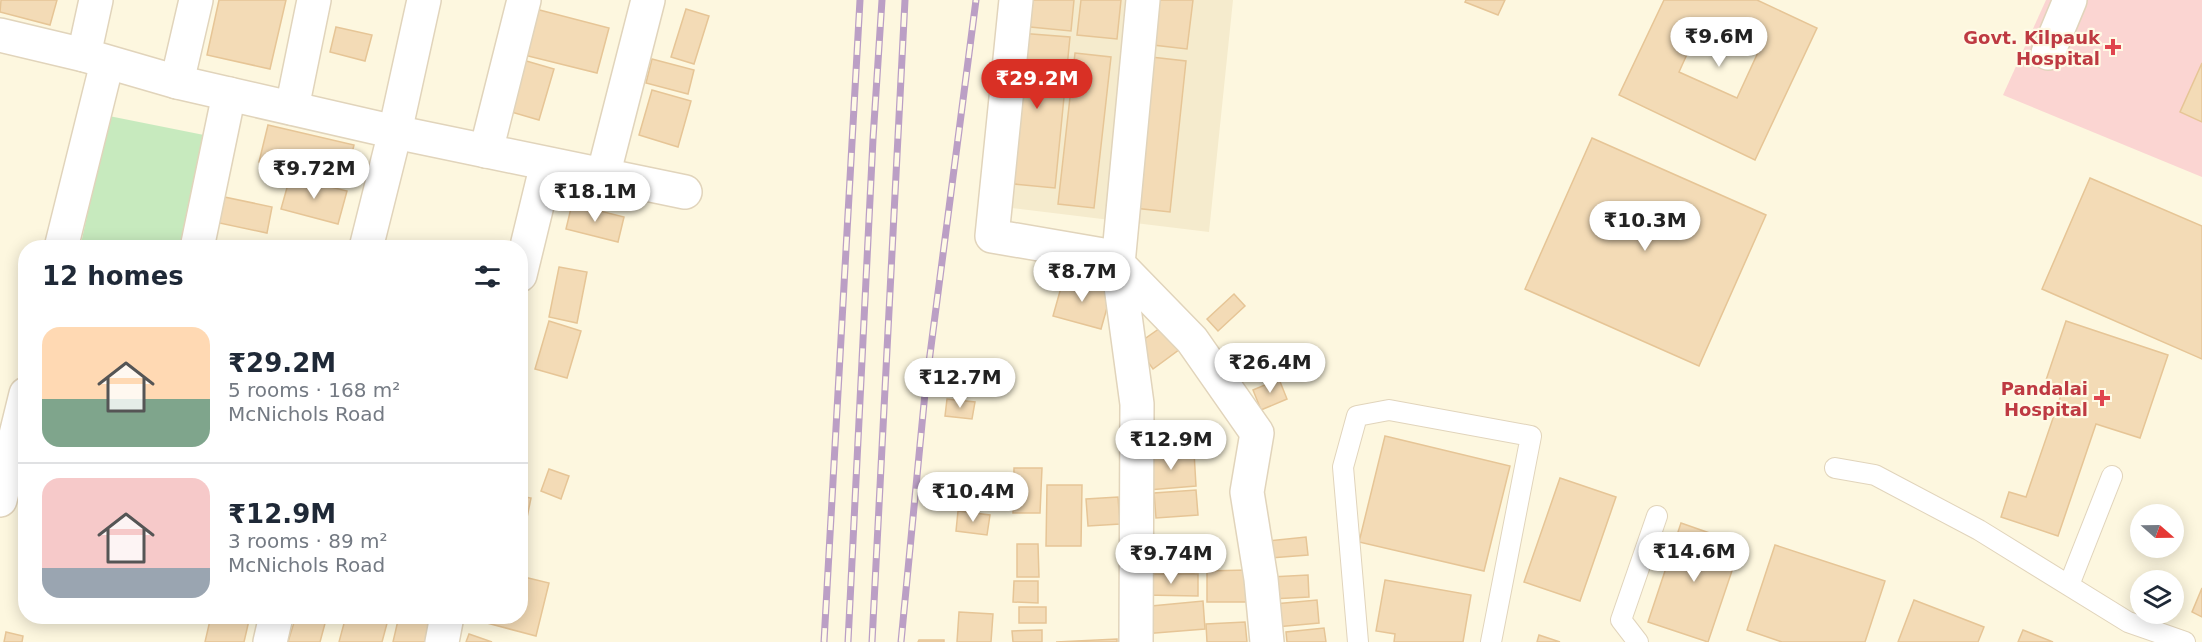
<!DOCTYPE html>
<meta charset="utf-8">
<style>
body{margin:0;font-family:"DejaVu Sans",sans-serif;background:#f2f2f3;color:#1f2937;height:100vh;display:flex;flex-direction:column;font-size:22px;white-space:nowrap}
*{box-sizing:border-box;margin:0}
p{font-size:20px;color:#747a83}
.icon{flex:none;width:33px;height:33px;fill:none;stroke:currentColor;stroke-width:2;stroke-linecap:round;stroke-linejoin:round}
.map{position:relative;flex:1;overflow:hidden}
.panel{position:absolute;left:18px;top:240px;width:510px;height:384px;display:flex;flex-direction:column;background:#fff;border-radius:24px;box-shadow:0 3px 15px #0003}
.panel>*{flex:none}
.needle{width:39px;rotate:110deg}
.controls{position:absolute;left:2130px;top:504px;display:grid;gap:12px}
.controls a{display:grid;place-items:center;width:54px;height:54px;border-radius:50%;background:#fff;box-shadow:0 3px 15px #0003;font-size:30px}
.price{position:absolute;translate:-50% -51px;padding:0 14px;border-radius:21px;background:#fff;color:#222;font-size:20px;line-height:39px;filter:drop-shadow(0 2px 3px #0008)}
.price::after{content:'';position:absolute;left:50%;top:36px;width:18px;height:14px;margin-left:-9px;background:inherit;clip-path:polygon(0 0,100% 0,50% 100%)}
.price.on{background:#d93025;color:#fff}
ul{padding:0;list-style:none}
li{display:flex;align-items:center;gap:18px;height:150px;padding:0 24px}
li+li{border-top:2px solid #e0e1e3}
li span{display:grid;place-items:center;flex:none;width:168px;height:120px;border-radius:18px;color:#555}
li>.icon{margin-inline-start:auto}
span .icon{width:72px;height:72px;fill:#fffc;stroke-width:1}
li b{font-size:26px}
h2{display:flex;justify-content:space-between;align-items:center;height:72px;padding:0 24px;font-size:26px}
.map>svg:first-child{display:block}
.residential{fill:#f5ebcd}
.medical{fill:#fbd5d2}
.green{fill:#c7eabe}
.building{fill:#f3dbb6;stroke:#e6c596;stroke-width:1.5;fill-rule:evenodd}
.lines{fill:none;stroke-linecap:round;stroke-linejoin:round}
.service-casing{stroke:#e1d4bb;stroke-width:22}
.minor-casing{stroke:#e1d4bb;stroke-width:36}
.service{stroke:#fff;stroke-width:20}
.minor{stroke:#fff;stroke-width:33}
.rail-casing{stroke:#bb9fc5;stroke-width:7}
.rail{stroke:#fffae6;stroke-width:4.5;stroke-dasharray:14;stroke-linecap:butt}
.health-dot{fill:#e0444e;stroke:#fffae6;stroke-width:2}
.labels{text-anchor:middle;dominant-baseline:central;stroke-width:4.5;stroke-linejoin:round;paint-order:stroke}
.health-label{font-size:18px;font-weight:bold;fill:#be3a42;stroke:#fffae6;text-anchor:end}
</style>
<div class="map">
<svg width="2202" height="642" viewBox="0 0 2202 642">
<rect width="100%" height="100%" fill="#fdf7df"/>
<path class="residential" d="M 1034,0 L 1233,0 L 1209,232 L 1012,208 Z"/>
<path class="medical" d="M 2046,0 L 2202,0 L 2202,177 L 2003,95 Z"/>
<path class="green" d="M 109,116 L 219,138 L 197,247 L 80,248 Z"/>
<g class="building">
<path d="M 1,0 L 57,0 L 50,25 L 0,12 Z"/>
<path d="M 219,0 L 286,0 L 270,69 L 207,55 Z"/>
<path d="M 1022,0 L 1074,0 L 1071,31 L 1020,26 Z"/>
<path d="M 1081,0 L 1121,0 L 1117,39 L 1077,35 Z"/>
<path d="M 1159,0 L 1193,0 L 1187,49 L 1153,45 Z"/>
<path d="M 1466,0 L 1505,0 L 1498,15 L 1465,2 Z"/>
<path d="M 1664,0 L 1757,0 L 1817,28 L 1755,160 L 1619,95 ZM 1702,21 L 1760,48 L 1737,98 L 1679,72 Z"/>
<path d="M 528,7 L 609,28 L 597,73 L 516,53 Z"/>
<path d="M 686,9 L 709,16 L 694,64 L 671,57 Z"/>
<path d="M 336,27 L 372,35 L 365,61 L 330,52 Z"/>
<path d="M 1019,33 L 1070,37 L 1055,188 L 1004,183 Z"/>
<path d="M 1075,53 L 1111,57 L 1094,208 L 1058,204 Z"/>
<path d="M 1151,57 L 1186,61 L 1170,212 L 1134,208 Z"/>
<path d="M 516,58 L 554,69 L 539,120 L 501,109 Z"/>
<path d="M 652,59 L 694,70 L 688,94 L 646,83 Z"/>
<path d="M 2202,63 L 2202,122 L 2180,112 Z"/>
<path d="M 652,90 L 691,101 L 678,147 L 639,135 Z"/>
<path d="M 268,125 L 354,145 L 345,182 L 259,162 Z"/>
<path d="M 1592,138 L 1766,215 L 1699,366 L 1525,289 Z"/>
<path d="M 290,177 L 347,191 L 338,224 L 281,209 Z"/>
<path d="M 2090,178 L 2202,226 L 2202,359 L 2042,289 Z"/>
<path d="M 215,195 L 272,207 L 267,233 L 210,221 Z"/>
<path d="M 572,204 L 624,217 L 618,242 L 566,229 Z"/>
<path d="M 559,267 L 587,272 L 577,323 L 549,317 Z"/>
<path d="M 1064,277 L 1112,290 L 1101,329 L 1053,316 Z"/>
<path d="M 1234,294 L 1245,306 L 1218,331 L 1207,319 Z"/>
<path d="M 549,321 L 581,331 L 567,378 L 535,369 Z"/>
<path d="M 2066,321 L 2168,355 L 2140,438 L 2096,424 L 2058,536 L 2001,517 L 2009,492 L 2026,497 L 2061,395 L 2043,389 Z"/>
<path d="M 1163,326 L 1180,349 L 1153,369 L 1136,345 Z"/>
<path d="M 1279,379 L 1287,399 L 1261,410 L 1253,390 Z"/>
<path d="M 947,399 L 975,402 L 972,419 L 945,416 Z"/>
<path d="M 1385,436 L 1510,466 L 1484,571 L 1359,542 Z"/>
<path d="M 1194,452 L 1196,486 L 1148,490 L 1145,455 Z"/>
<path d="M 1014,468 L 1042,468 L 1040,513 L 1013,513 Z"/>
<path d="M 549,469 L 569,476 L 561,499 L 541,491 Z"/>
<path d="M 956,475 L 970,475 L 968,504 L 954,503 Z"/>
<path d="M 1560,478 L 1616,497 L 1580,601 L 1524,582 Z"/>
<path d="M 1047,485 L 1082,485 L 1081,546 L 1046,546 Z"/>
<path d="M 1196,490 L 1198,515 L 1156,518 L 1154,493 Z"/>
<path d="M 520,496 L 531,498 L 522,542 L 520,542 Z"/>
<path d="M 1118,497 L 1120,524 L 1088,526 L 1086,499 Z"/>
<path d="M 958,511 L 990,515 L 987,535 L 956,531 Z"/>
<path d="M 1681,523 L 1741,544 L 1708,642 L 1648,622 Z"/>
<path d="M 1146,535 L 1196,537 L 1194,573 L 1144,571 Z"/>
<path d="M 1306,537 L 1308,555 L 1270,558 L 1268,541 Z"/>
<path d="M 1017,544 L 1038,544 L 1039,577 L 1017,577 Z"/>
<path d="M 1775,545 L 1885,581 L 1865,642 L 1782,642 L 1747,630 Z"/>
<path d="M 1247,570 L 1247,602 L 1207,602 L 1207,571 Z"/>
<path d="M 1144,574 L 1198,574 L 1198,596 L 1144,595 Z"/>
<path d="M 1308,575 L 1309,597 L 1271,599 L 1269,577 Z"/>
<path d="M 520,576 L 549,583 L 536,636 L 483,622 L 484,616 L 520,616 Z"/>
<path d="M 1385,580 L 1471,595 L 1463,642 L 1394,642 L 1395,634 L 1376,631 Z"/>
<path d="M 1014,581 L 1038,581 L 1038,603 L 1013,602 Z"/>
<path d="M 2202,588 L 2202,617 L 2192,612 Z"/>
<path d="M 1317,600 L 1319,623 L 1276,627 L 1274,604 Z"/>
<path d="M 1914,600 L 1984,627 L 1978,642 L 1898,642 Z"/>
<path d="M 1203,601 L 1205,629 L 1143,634 L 1141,607 Z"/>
<rect x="1019" y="607" width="27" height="16"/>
<path d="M 959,612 L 993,614 L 991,642 L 957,642 Z"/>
<path d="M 211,616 L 250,616 L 244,642 L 205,642 Z"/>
<path d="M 296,616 L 327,616 L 320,642 L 288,642 Z"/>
<path d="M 346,616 L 389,616 L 382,642 L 339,642 Z"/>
<path d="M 399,616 L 436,616 L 430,642 L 393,642 Z"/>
<path d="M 1245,622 L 1247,642 L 1207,642 L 1206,624 Z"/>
<path d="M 1324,628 L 1326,642 L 1287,642 L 1286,632 Z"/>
<path d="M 1042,630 L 1042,642 L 1013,642 L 1012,631 Z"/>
<path d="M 2023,630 L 2053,642 L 2018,642 Z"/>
<path d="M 6,632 L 23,636 L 22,642 L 4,642 Z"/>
<path d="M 469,634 L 492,642 L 466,642 Z"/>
<path d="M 1539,635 L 1560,642 L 1537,642 Z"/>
<path d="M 1117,639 L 1117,642 L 1056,642 Z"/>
<path d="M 919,640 L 944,640 L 944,642 L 918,642 Z"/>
</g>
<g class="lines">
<g class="service-casing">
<g id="service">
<path d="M 1835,468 L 1875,475 L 1979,530 L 2128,622 L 2185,642"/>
<path d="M 2069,585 L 2112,476"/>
<path d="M 1358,642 L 1343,467 L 1357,416 L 1389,410 L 1531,436 L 1491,642"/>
<path d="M 1638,642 L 1621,620 L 1657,516"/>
</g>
</g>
<g class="minor-casing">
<g id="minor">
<path d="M 1016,0 L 992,236 L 1103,255 L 1118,264 L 1137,404 L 1136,642"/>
<path d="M 1143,0 L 1118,264 L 1192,340 L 1257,433 L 1247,492 L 1261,579 L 1267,642"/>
<path d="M 0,35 L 84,55 L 177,82 L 196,0"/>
<path d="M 2048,53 L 2070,0"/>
<path d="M 84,55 L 96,0"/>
<path d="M 177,82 L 395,132 L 685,192"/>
<path d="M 292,108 L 314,0"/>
<path d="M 486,151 L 524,0"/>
<path d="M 603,176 L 648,0"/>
<path d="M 61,248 L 107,63"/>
<path d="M 197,248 L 229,94"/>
<path d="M 366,248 L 395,132 L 424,0"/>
<path d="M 520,275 L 547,164"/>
<path d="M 0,500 L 26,394"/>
<path d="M 270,642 L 276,616"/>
<path d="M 442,642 L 447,616"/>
</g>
</g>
<use href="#service" class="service"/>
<use href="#minor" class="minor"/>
<g class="rail-casing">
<g id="rail">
<path d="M 824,642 L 860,0"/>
<path d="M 848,642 L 873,139 L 882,0"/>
<path d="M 872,642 L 905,0"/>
<path d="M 901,642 L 925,393 L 976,0"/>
</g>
</g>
<use href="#rail" class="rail"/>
</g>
<g class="health-dot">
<path d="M2110 38h6v6h6v6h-6v6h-6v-6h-6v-6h6z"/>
<path d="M2099 389h6v6h6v6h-6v6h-6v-6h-6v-6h6z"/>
</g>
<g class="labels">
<g class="health-label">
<text x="2100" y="37">Govt. Kilpauk<tspan x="2100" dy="21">Hospital</tspan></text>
<text x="2088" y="388">Pandalai<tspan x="2088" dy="21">Hospital</tspan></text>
</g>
</g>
</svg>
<div class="controls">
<a><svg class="needle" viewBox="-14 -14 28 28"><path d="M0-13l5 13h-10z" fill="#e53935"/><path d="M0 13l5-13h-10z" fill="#747a83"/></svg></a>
<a><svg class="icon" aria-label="layers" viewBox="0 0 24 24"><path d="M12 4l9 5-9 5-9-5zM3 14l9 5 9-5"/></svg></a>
</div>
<b class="price" style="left:1719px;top:68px">₹9.6M</b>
<b class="price on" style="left:1037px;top:110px">₹29.2M</b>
<b class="price" style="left:314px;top:200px">₹9.72M</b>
<b class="price" style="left:595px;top:223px">₹18.1M</b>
<b class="price" style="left:1645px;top:252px">₹10.3M</b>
<b class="price" style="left:1082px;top:303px">₹8.7M</b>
<b class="price" style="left:1270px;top:394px">₹26.4M</b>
<b class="price" style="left:960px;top:409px">₹12.7M</b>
<b class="price" style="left:1171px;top:471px">₹12.9M</b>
<b class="price" style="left:973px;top:523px">₹10.4M</b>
<b class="price" style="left:1694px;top:583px">₹14.6M</b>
<b class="price" style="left:1171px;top:585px">₹9.74M</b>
<section class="panel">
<h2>12 homes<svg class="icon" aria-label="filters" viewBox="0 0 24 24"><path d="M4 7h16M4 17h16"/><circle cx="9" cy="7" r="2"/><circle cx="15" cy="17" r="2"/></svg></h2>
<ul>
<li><span style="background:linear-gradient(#ffd9b3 60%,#7fa58c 0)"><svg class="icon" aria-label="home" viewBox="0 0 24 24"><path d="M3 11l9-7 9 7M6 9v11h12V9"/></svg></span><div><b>₹29.2M</b><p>5 rooms · 168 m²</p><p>McNichols Road</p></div></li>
<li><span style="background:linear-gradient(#f6c9c9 75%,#9aa5b1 0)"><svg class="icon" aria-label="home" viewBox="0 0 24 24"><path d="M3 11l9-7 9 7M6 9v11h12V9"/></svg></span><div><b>₹12.9M</b><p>3 rooms · 89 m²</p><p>McNichols Road</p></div></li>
</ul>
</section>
</div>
